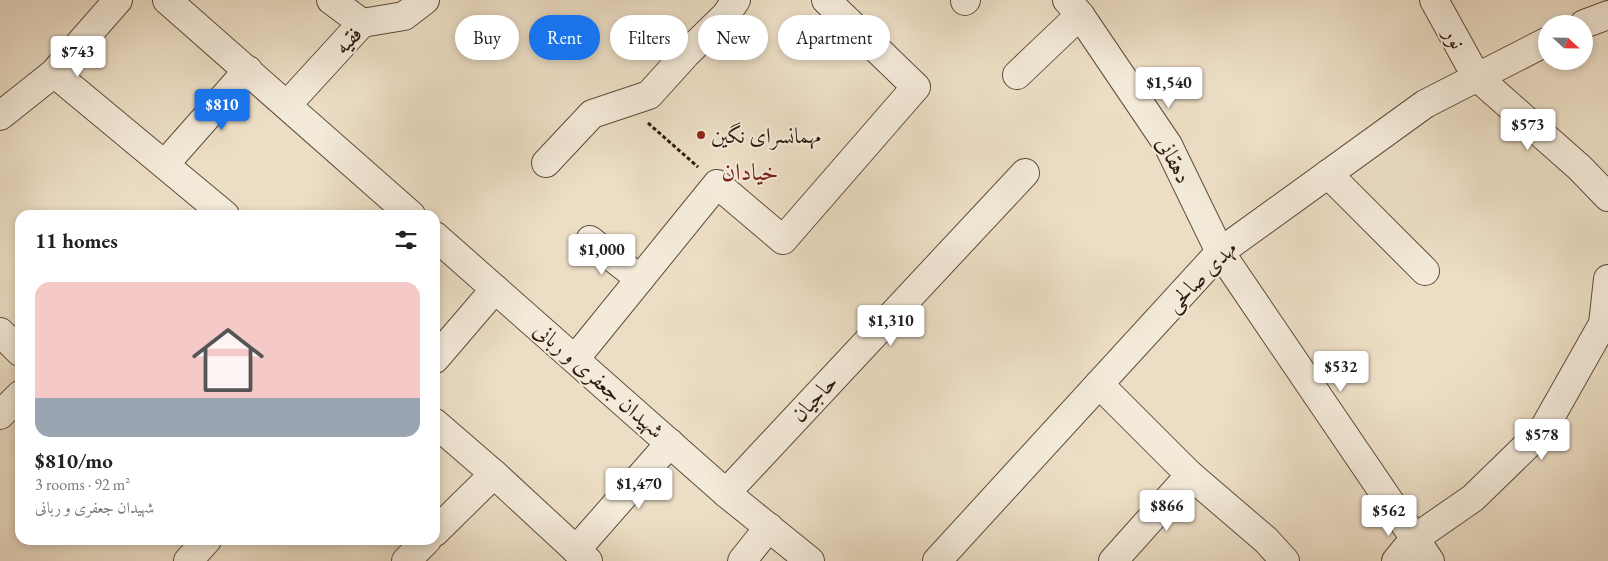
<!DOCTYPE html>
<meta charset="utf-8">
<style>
body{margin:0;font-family:"EB Garamond",Amiri,serif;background:#f6f6f6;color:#222;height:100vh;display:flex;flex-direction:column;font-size:19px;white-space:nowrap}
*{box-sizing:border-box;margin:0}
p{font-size:16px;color:#767676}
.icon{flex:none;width:28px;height:28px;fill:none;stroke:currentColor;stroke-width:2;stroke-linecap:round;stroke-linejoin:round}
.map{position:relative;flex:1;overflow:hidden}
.sheet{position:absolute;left:15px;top:210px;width:425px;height:335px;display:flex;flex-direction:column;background:#fff;border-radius:15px;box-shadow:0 2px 8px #0003}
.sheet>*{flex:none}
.top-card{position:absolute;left:455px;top:15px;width:475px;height:45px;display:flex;gap:10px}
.needle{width:32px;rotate:112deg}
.tools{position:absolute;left:1538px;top:15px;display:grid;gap:10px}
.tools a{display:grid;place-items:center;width:55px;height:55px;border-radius:50%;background:#fff;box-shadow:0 2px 8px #0003;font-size:25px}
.price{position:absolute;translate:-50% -42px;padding:0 11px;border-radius:5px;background:#fff;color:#222;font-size:16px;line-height:32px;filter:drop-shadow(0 1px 2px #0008)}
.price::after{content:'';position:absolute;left:50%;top:30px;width:15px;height:11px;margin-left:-8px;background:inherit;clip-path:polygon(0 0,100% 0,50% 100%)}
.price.selected{background:#1a73e8;color:#fff}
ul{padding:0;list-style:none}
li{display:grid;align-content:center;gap:10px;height:265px;padding:0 20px}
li+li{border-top:1px solid #e0e0e0}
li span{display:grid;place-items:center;height:155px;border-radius:15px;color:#555}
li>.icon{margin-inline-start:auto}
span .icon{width:90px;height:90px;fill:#fffc;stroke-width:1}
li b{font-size:21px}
h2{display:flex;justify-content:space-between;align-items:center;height:60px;padding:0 20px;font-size:21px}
.chip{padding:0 18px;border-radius:22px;background:#fff;box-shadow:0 2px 8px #0003;font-size:18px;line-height:45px}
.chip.selected{background:#1a73e8;color:#fff}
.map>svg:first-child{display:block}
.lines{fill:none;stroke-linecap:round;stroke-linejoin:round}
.minor-casing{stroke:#5e4c3c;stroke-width:30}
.path{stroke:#2f1b0f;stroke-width:3;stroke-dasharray:4 2.5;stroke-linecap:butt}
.minor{stroke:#f3ead9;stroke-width:28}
.poi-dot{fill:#8f2418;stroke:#f3ead9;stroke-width:2}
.labels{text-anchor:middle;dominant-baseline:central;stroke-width:4;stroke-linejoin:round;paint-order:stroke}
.street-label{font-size:22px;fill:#2f1b0f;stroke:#f3ead9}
.poi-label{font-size:22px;fill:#2f1b0f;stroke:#f3ead9;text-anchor:start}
.neighbourhood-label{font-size:24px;fill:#7a1f14;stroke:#f3ead9}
</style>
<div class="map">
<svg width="1608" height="561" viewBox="0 0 1608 561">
<rect width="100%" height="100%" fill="#ecdec5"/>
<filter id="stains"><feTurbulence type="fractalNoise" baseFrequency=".004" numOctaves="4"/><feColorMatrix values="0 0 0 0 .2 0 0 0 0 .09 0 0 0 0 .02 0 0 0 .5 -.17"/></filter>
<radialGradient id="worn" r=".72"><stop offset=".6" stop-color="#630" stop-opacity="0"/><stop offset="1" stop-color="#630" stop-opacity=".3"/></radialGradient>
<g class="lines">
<g class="minor-casing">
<g id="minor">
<path d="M 167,0 L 411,215"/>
<path d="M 331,0 L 362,23"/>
<path d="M 1067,0 L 1080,15 L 1168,145 L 1220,252 L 1430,561"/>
<path d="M 1434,0 L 1476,76 L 1580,168 L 1608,197"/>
<path d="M 965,1 L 966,0"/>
<path d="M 1584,24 L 1608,15"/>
<path d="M 54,73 L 225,215"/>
<path d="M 1017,75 L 1080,15"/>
<path d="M 287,105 L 362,23 L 404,16 L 425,0"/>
<path d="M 0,116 L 54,73 L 118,0"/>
<path d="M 546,163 L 592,114 L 649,95 L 686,54 L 726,15 L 736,0"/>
<path d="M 165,164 L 248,70"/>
<path d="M 1328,174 L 1425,271"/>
<path d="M 435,236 L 726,493 L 810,561"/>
<path d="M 590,240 L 640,279"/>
<path d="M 1608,279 L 1603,324 L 1608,327"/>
<path d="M 0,332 L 20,352"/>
<path d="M 435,359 L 495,289"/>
<path d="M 575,359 L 717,184 L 783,240 L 916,87 L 826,0"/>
<path d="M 1099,384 L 1190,475 L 1266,540 L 1285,561"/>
<path d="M 0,415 L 20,395"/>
<path d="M 435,423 L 494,474 L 588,561"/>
<path d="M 726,493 L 1025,173"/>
<path d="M 435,532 L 494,474"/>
<path d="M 576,550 L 670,443"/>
<path d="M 188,561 L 207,540"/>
<path d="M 406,561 L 427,540"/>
<path d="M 742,561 L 769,527"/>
<path d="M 937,561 L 1220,252 L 1425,104 L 1546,42"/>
<path d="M 1113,561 L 1190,475"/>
<path d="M 1396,561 L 1414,539 L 1473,498 L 1543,430 L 1603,324"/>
</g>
</g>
<path class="path" d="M 648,123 L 698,167"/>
<use href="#minor" class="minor"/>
</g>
<circle class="poi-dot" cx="701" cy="135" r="5"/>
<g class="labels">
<g class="street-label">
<text transform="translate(1455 38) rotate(61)">نور</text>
<text transform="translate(348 40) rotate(-45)">فقیه</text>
<text transform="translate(1174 160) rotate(62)">دهقانی</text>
<text transform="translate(1201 276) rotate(-45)">مهدی صالحی</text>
<text transform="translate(599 380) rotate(41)">شهیدان جعفری و ربانی</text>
<text transform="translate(814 398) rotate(-47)">حاجیان</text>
</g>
<g class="poi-label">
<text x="711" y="135">مهمانسرای نگین</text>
</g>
<g class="neighbourhood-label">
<text x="750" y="171">خیادان</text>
</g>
</g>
<rect width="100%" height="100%" filter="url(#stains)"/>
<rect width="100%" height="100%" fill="url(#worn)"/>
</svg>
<div class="tools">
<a><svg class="needle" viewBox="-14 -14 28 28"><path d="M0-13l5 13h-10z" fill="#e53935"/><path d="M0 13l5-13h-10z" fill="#767676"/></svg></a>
</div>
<b class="price" style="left:78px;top:78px">$743</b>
<b class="price" style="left:1169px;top:109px">$1,540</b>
<b class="price selected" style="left:222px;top:131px">$810</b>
<b class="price" style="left:1528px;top:151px">$573</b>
<b class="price" style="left:602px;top:276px">$1,000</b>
<b class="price" style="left:891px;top:347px">$1,310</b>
<b class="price" style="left:1341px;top:393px">$532</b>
<b class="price" style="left:1542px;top:461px">$578</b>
<b class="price" style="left:639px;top:510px">$1,470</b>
<b class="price" style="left:1167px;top:532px">$866</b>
<b class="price" style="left:1389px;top:537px">$562</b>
<div class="top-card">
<a class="chip">Buy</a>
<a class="chip selected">Rent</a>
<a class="chip">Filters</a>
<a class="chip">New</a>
<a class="chip">Apartment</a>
</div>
<section class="sheet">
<h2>11 homes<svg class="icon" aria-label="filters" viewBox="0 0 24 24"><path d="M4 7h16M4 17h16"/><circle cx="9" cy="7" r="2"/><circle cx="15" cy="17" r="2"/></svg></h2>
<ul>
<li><span style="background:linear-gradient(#f6c9c9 75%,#9aa5b1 0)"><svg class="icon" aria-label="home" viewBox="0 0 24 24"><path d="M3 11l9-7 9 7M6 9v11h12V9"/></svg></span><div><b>$810/mo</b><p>3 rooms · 92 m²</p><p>شهیدان جعفری و ربانی</p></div></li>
</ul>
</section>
</div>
